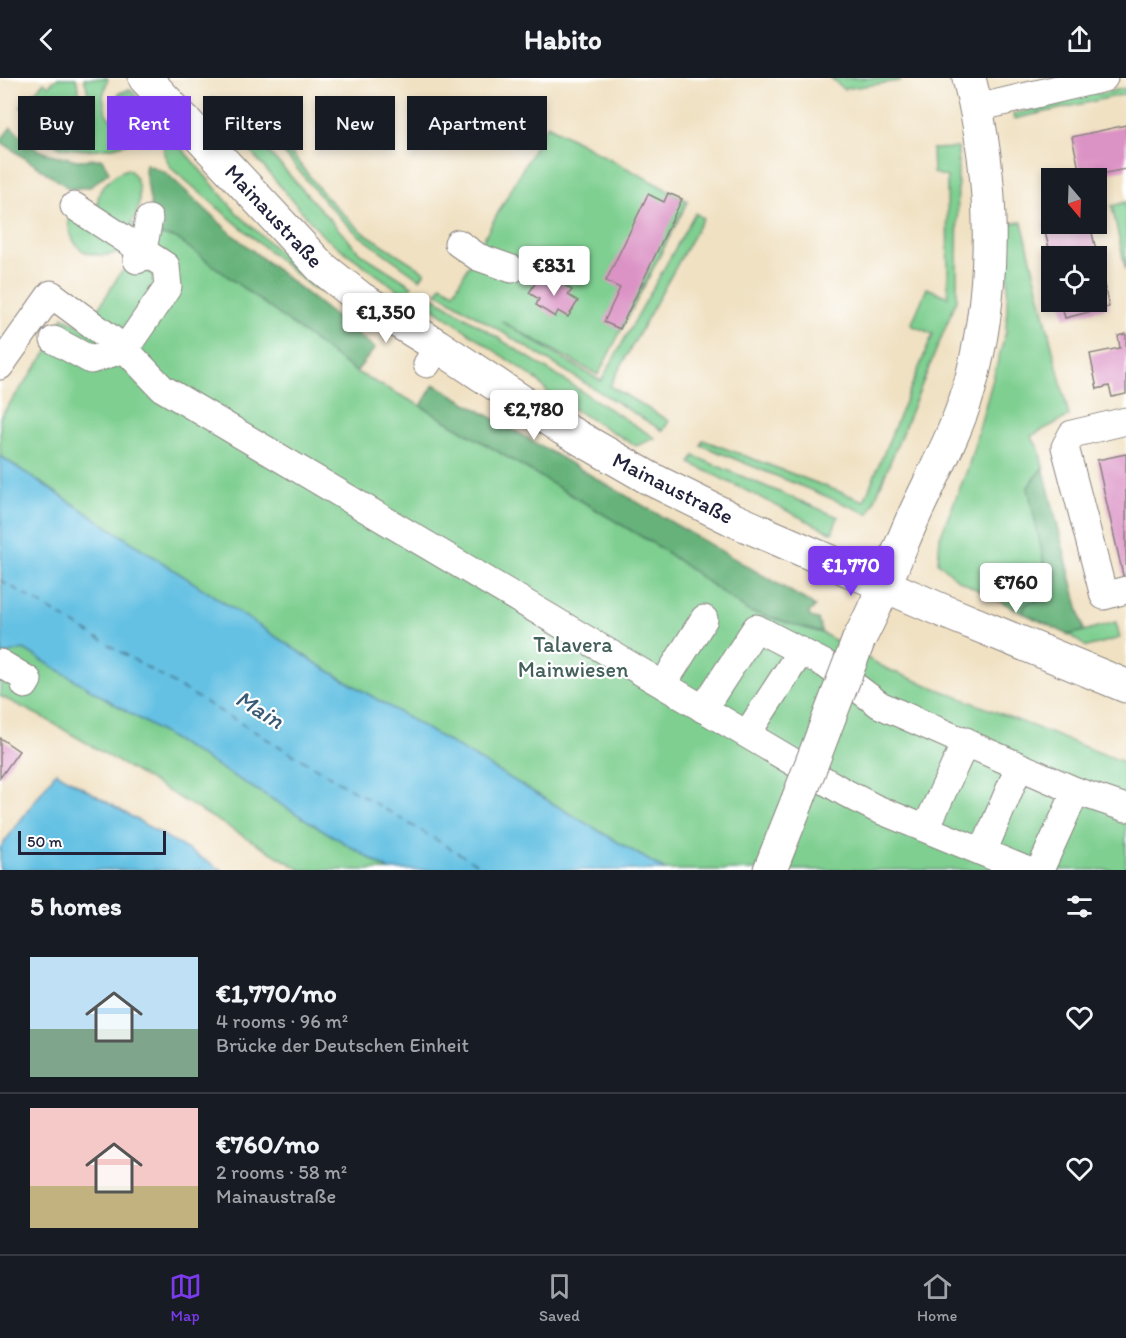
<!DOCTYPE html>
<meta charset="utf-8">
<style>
body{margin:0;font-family:Itim,sans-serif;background:#242831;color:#f1f3f6;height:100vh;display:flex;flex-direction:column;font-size:22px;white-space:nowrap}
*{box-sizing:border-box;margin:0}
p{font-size:20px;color:#9ea1a6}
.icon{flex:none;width:33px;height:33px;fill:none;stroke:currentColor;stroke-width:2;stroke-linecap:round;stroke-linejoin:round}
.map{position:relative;height:792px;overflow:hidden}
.side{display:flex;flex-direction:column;background:#171b24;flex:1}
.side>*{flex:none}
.top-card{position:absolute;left:18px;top:18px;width:600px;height:54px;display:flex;gap:12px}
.needle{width:39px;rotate:161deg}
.controls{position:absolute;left:1041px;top:90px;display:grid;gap:12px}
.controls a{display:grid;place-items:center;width:66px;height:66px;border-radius:0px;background:#171b24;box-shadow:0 3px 9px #0003;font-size:30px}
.scale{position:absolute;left:18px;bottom:15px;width:148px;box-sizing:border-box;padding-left:6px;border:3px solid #22223b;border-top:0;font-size:16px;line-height:21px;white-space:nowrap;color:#22223b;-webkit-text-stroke:4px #fff;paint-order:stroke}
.price{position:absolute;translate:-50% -51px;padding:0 14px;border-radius:6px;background:#fff;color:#222;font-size:20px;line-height:39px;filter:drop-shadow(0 2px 3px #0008)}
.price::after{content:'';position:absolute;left:50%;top:36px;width:18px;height:14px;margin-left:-9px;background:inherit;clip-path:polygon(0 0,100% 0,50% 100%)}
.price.current{background:#7c3aed;color:#fff}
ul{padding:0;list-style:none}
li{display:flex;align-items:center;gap:18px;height:150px;padding:0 30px}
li+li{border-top:2px solid #363941}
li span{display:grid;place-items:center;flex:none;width:168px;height:120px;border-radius:0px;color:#555}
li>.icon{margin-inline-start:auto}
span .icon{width:72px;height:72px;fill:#fffc;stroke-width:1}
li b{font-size:26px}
h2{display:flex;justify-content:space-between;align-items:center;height:72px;padding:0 30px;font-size:26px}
.chip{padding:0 21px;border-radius:0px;background:#171b24;box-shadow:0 3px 9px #0003;font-size:21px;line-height:54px}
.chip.current{background:#7c3aed;color:#fff}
header{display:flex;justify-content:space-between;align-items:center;height:78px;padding:0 30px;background:#171b24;font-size:27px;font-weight:800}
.tab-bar{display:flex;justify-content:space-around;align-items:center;height:84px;border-top:2px solid #363941;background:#171b24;font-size:16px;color:#9ea1a6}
.tab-bar a{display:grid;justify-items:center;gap:3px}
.tab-bar .current{color:#7c3aed}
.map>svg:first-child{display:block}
.green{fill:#7ecf90;stroke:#507866;stroke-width:1.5}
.forest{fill:#66b27a;stroke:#446a5a;stroke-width:1.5}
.water{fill:#65c1e3;stroke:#44728f;stroke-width:1.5}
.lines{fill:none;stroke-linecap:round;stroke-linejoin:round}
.ferry{stroke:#395a76;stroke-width:1.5;stroke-dasharray:8 6;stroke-linecap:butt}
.building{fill:#db92c5}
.minor-casing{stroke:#89827e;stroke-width:29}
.major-casing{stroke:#89827e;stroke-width:35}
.minor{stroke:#fff;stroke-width:27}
.major{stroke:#fff;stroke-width:33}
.major-bridge-casing{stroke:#89827e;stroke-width:35;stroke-linecap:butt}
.major-bridge{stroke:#fff;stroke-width:33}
.labels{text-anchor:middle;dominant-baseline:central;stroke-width:4.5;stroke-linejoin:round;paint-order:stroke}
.street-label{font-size:22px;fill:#22223b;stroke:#fff}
.park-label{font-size:22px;fill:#425f59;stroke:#fff}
.water-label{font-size:24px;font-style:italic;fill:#395a76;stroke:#fff}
</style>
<header><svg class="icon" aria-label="back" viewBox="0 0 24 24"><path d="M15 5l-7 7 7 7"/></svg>Habito<svg class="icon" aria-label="share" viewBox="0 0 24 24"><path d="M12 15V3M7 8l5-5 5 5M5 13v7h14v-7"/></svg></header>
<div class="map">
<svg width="1126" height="792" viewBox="0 0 1126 792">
<rect width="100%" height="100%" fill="#fff"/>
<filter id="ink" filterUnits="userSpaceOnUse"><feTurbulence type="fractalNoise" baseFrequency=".0167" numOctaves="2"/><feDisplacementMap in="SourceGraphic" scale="12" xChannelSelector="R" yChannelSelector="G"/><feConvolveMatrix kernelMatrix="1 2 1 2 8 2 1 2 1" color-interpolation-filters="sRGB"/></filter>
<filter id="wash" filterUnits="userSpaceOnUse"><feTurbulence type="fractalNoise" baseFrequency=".008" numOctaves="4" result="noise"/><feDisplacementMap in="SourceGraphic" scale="24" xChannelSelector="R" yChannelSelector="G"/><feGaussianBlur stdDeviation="1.35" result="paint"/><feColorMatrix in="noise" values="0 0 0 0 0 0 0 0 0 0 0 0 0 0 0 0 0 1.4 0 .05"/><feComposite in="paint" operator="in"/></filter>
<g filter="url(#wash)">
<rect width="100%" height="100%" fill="#f0e1c2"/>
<g class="green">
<path d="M 58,0 L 76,0 L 83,30 L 77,42 L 56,44 L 21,29 L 44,4 L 48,8 Z"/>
<path d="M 84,0 L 108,0 L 103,18 L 106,36 L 131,63 C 110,74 47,79 37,50 L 41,48 C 91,74 97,41 84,0 Z"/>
<path d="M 831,0 L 899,0 L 900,3 L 843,11 Z"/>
<path d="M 1126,10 L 1126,16 L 1014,41 L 1013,36 L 1052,27 L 1055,20 L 1090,12 L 1098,16 Z"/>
<path d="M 213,21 L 232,28 L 265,70 L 360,175 L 412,208 L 405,217 L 323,158 L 208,24 Z"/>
<path d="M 253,28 L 327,120 L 360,152 L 425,194 L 420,201 L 357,156 L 325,124 L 247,31 Z"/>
<path d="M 547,47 L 688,123 L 598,297 L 501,243 L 601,303 L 695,135 L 703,140 L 610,308 L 669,343 L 663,353 L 437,214 L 441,207 L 454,214 Z"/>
<path d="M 171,58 L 236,134 L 323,215 L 310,208 L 171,90 L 164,76 L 163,63 Z"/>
<path d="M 958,70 L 957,221 L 869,436 L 701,367 L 703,362 L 864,423 L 933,256 L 911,247 L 927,210 L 948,219 L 947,99 L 933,95 L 932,71 Z"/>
<path d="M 128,91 C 143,101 142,133 131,145 C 147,149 159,156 176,159 L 356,294 L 421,328 L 659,469 L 748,533 L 822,555 L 887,591 L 1126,685 L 1126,792 L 665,792 L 319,587 L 0,378 L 0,339 L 52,267 L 49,265 L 63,239 L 86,251 L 119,197 L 132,184 L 118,175 C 89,181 70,174 68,140 L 98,126 C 96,111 115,94 128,91 Z"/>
<path d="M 1126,124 L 1126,193 L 1112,128 Z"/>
<path d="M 1022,144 L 1069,338 L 1031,358 L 1039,371 L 1043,389 L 1028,409 L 1051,518 L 1025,526 L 1023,535 L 958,502 L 938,484 L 940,459 L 968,390 L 1006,254 L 1010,145 Z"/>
<path d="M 434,219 L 655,360 L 636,368 L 550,317 L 537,302 L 429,227 Z"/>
<path d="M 694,378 L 838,439 L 832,455 L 690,385 Z"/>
<path d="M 1116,544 L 1120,560 L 1087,569 L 1069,557 Z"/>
<path d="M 24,571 L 389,792 L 301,792 L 46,641 L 0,618 L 0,575 Z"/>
</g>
<g class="forest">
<path d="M 127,12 L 131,12 L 158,40 L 137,54 L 114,25 L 119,15 Z"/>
<path d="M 11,49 L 37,71 L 46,75 L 77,82 L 102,81 L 109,94 L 90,109 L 70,111 L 0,63 Z"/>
<path d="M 146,86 L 166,95 L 233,157 L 375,270 L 356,294 L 176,160 L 156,156 L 145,93 Z"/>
<path d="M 434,306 L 807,523 L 815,529 L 809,534 L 810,539 L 818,541 L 822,555 L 748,533 L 659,469 L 421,328 Z"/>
<path d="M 1043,389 L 1084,553 L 1069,557 L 1023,535 L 1025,526 L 1051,518 L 1028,409 Z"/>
</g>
<g class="water">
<path d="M 0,378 L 319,587 L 665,792 L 389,792 L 24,571 L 2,577 Z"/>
<path d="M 56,694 L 222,792 L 0,792 L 0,770 Z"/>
</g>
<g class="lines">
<path class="ferry" d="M 0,502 L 487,792"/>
</g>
<g id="blocks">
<g class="building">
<path d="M 1126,47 L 1126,91 L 1081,100 L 1072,59 Z"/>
<path d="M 668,115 L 682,121 L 620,251 L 604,244 L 620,210 L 606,203 L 648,116 L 664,124 Z"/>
<path d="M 1052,144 L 1090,146 L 1109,229 L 1065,240 L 1061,224 L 1096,224 L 1096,178 L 1051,178 L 1043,146 Z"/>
<path d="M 539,199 L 550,205 L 553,200 L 572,212 L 568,217 L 578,223 L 568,239 L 558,233 L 555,239 L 536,227 L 539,221 L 529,215 Z"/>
<path d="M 1126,256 L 1126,316 L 1112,319 L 1109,308 L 1097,311 L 1090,276 L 1120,270 L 1118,258 Z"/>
<path d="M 1126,376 L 1126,506 L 1125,506 L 1097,382 Z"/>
<path d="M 0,660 L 19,673 L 0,700 Z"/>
</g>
</g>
</g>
<g filter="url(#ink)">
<use href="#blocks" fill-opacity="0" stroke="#89827e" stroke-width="1.5"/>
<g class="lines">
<g class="minor-casing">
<g id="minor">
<path d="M 977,30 L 1104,0"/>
<path d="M 458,165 L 478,179 L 512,191"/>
<path d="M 137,182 L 143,172 L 149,141"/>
<path d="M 54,262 L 91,282 L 125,271 L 168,209 L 166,188 L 74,128"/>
<path d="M 427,286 L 438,268"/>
<path d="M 0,288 L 51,216 L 125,271 L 162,310 L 844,714 L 875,730 L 1026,792"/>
<path d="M 1126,343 L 1072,356 L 1065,369 L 1104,518 L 1126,512"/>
<path d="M 0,585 L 28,602 L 25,607"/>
<path d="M 672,592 L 704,541"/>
<path d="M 703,631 L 756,550 L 825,586 L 880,627 L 1076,713 L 1126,730"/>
<path d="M 747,656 L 801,573"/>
<path d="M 926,750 L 966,663"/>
<path d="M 983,774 L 1019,689"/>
<path d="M 1040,792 L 1076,713"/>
</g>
</g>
<g class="major-casing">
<g id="major">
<path d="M 145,0 L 321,189 L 360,220 L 438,268 L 562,350 L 649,400 L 734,442 L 941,532 L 1126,608"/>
<path d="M 859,561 C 880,523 895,480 913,440 C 932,398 956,356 969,311 C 997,209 995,102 969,0"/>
<path d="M 770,792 L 797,724"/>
</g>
</g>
<use href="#minor" class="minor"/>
<use href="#major" class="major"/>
<g class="major-bridge-casing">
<path id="major-bridge" d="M 797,724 L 859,561"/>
</g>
<use href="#major-bridge" class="major-bridge"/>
</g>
</g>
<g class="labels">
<g class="street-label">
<text transform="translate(274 138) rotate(47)">Mainaustraße</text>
<text transform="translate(673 410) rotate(27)">Mainaustraße</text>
</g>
<g class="park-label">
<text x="573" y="566">Talavera<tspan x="573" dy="25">Mainwiesen</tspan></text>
</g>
<g class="water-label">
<text transform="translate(260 631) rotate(32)">Main</text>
</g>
</g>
</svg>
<div class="controls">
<a><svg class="needle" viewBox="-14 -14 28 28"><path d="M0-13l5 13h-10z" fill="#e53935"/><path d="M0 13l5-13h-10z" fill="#9ea1a6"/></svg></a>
<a><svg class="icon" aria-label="locate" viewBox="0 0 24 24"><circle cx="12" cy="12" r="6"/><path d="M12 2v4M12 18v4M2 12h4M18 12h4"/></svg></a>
</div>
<div class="scale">50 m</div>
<b class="price" style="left:554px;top:219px">€831</b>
<b class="price" style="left:386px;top:266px">€1,350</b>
<b class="price" style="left:534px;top:363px">€2,780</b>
<b class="price current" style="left:851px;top:519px">€1,770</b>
<b class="price" style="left:1016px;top:536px">€760</b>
<div class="top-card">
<a class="chip">Buy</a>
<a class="chip current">Rent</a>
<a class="chip">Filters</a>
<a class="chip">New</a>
<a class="chip">Apartment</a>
</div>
</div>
<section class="side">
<h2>5 homes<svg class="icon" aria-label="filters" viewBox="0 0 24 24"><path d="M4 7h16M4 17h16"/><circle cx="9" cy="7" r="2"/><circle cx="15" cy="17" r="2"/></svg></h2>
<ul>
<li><span style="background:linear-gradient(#bfe0f5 60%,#7fa58c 0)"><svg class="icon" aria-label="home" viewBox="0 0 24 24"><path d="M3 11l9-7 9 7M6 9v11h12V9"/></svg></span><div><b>€1,770/mo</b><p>4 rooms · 96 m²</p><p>Brücke der Deutschen Einheit</p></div><svg class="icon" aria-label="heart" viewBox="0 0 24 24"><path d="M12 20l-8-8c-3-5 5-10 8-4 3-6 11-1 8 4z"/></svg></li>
<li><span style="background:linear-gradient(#f6c9c9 65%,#c2b280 0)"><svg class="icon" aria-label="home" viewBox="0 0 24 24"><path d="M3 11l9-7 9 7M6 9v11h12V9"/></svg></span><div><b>€760/mo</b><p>2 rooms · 58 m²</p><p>Mainaustraße</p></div><svg class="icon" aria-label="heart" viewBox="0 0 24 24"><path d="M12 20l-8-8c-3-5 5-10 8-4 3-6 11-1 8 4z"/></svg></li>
</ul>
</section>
<nav class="tab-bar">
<a class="current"><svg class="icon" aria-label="map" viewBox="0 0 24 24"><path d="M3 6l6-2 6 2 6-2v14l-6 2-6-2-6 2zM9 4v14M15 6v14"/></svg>Map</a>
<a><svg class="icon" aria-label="saved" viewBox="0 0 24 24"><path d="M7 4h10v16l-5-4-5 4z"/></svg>Saved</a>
<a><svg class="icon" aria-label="home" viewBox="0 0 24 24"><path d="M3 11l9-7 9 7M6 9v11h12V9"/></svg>Home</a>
</nav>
